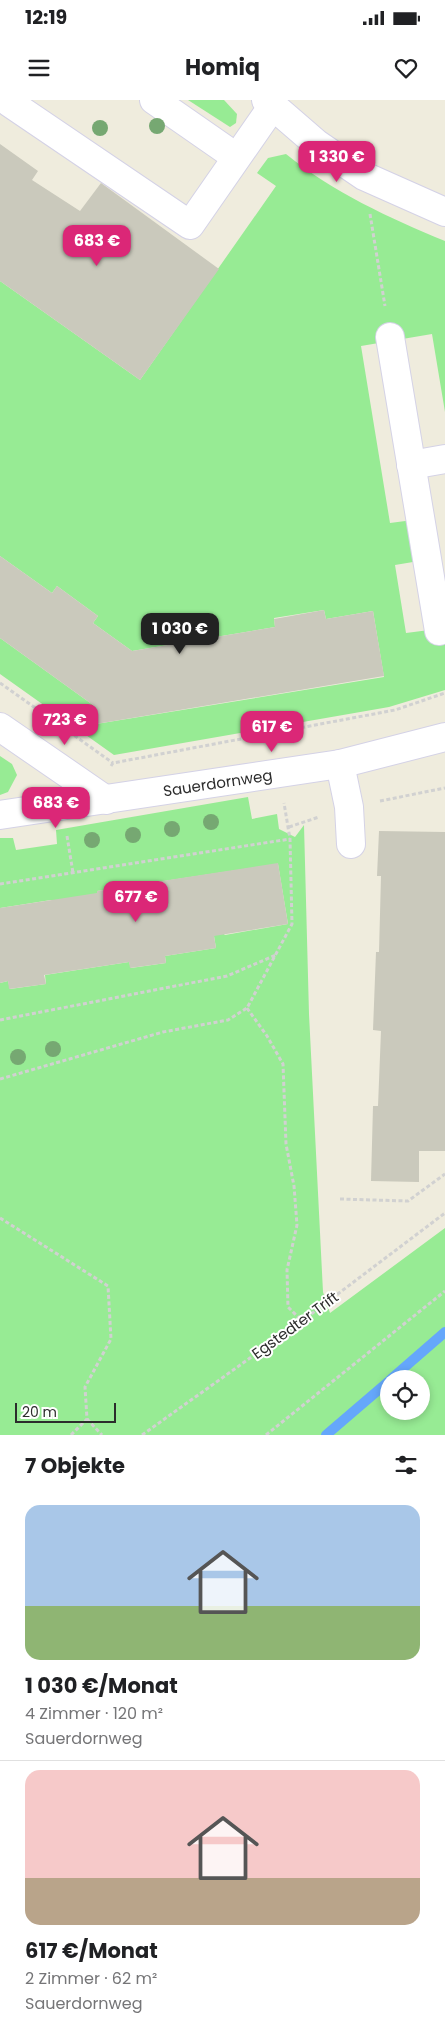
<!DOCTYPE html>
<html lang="de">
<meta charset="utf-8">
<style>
body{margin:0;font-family:Poppins,sans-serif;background:#f6f6f6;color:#202124;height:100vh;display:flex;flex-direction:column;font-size:19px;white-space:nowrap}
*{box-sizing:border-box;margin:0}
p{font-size:16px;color:#757577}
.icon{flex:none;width:28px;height:28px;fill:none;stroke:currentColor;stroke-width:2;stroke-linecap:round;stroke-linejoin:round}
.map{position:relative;height:1335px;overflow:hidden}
.panel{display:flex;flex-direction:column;background:#fff;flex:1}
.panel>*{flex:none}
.controls{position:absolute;left:380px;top:1270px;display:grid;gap:10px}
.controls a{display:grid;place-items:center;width:50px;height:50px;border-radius:50%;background:#fff;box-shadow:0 2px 8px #0003;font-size:25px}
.scale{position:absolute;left:15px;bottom:12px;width:101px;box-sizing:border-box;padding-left:5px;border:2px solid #2c2c2c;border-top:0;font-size:14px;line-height:18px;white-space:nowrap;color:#2c2c2c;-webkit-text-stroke:4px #fff;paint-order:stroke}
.price{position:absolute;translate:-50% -42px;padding:0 11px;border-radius:10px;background:#db2777;color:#fff;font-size:16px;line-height:32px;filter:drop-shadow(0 1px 2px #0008)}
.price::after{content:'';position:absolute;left:50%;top:30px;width:15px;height:11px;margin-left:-8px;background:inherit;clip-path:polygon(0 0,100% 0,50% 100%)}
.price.selected{background:#222;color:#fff}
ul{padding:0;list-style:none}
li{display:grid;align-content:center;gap:10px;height:265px;padding:0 25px}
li+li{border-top:1px solid #e0e0e0}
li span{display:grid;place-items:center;height:155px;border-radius:15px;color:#555}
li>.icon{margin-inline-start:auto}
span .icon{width:90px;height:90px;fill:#fffc;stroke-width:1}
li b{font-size:21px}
h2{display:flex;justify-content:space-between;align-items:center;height:60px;padding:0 25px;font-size:21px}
.status{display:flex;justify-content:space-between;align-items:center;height:35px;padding:0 25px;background:#fff;direction:ltr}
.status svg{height:14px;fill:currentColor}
header{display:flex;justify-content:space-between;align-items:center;height:65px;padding:0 25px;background:#fff;font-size:22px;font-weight:700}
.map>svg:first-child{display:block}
.green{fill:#97eb94;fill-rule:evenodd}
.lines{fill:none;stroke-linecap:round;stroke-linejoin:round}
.stream{stroke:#65a7fb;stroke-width:10}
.building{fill:#cac9bc}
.minor-casing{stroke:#d4d2e6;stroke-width:30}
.path{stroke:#d1d1d1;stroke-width:3;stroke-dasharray:4 2.5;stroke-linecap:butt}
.minor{stroke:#fff;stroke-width:28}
.tree{fill:#76a872}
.labels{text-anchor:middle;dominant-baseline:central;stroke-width:4;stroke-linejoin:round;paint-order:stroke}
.street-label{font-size:15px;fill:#2c2c2c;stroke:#fff}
</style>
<div class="status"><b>12:19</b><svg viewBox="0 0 49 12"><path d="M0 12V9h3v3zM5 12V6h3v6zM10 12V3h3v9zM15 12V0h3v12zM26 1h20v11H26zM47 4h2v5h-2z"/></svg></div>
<header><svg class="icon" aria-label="menu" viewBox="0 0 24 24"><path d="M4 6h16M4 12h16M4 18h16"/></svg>Homiq<svg class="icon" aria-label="heart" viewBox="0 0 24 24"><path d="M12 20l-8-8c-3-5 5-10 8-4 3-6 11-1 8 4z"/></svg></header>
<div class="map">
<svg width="445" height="1335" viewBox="0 0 445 1335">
<rect width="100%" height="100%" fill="#efecdd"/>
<g class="green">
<path d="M 188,0 L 224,0 L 237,14 L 236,23 L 230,27 Z"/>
<path d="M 286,54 C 333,92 389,118 445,141 L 445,312 L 432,234 L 361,246 L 390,423 L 413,420 L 419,461 L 395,465 L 406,533 L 445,528 L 445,590 L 389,607 L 114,655 L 0,574 L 0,538 L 93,605 L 96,624 L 384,577 L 373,511 L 326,519 L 324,510 L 274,518 L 275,527 L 132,551 L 93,523 L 98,516 L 57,486 L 52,493 L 0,456 L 0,181 L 140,280 L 276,86 L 257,73 L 268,58 Z"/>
<path d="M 0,656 L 12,664 L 17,675 L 8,692 L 0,695 Z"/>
<path d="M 248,697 L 252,719 L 277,714 L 279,729 L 295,737 L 304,725 L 309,914 L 323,1192 L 330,1213 L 445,1128 L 445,1335 L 0,1335 L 0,883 L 8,881 L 10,889 L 46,884 L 45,875 L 129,862 L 131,868 L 166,863 L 165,856 L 216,848 L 212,824 L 225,835 L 288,824 L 278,764 L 97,791 L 98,803 L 51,800 L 0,808 L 0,738 L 13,738 L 16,750 L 57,744 L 56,730 ZM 389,1279 L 421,1279 L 421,1311 L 389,1311 Z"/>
</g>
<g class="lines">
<g class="stream">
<path d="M 391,1279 L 445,1232"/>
<path d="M 326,1335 L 389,1281"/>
</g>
</g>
<g class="building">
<path d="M 0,44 L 38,71 L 32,80 L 80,111 L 101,83 L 219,169 L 140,280 L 0,181 Z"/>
<path d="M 0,456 L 52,493 L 57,486 L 98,516 L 93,523 L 132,551 L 275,527 L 274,519 L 324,510 L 326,519 L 373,511 L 384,576 L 96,624 L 93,605 L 0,538 Z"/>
<path d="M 379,731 L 445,732 L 445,1051 L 419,1051 L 419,1082 L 371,1081 L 373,1006 L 378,1006 L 381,931 L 373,930 L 376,852 L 379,852 L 381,776 L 377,776 Z"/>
<path d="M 278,763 L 288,824 L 214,836 L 216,848 L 165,856 L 166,863 L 130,868 L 129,862 L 44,875 L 46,884 L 9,889 L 8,881 L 0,883 L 0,808 L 97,793 L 97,791 Z"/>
</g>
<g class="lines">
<g class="minor-casing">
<g id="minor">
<path d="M 12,0 L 10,3 L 190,125 L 272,7"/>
<path d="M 154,0 L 236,57"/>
<path d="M 266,0 L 317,44 L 364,76 L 445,112"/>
<path d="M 390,237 L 439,531"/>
<path d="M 411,365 L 445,359"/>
<path d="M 0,627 L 106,700"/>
<path d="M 340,664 L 349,707 L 351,744"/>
<path id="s1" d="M 0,715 L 340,664 L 445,637"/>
</g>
</g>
<g class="path">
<path d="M 370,114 L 385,206"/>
<path d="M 0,583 L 113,663"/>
<path d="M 272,632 L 274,643"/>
<path d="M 111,666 L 113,663 L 395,610 L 445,593"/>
<path d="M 380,701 L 445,688"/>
<path d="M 289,727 L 319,717"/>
<path d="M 67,736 L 73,773"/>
<path d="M 0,784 L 290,739"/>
<path d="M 247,908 L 267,936 L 283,964 L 286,1044 L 294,1086 L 297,1125 L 287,1170 L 288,1207 L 302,1221"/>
<path d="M 0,920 L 227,876 L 276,855"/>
<path d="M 0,979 L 163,932 L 228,920 L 247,908 L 292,824 L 290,739 L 284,703"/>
<path d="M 340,1099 L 408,1101 L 445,1074"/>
<path d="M 0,1118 L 108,1186 L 111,1239 L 85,1287 L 87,1319 L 71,1335"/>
<path d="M 87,1319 L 102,1335"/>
<path d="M 142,1335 L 302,1221 L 445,1113"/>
<path d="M 266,1335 L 445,1191"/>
</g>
<use href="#minor" class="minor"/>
</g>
<g class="tree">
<circle cx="157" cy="26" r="8"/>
<circle cx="100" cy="28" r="8"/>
<circle cx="211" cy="722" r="8"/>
<circle cx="172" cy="729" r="8"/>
<circle cx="133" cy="735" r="8"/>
<circle cx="92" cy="740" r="8"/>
<circle cx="53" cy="949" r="8"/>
<circle cx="18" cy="957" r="8"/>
</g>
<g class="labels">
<g class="street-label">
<text stroke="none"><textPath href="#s1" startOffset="220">Sauerdornweg</textPath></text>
<text transform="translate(295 1225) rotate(-36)">Egstedter Trift</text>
</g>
</g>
</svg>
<div class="controls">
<a><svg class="icon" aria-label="locate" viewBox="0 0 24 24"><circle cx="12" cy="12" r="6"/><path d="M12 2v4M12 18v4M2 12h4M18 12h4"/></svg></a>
</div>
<div class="scale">20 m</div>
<b class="price" style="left:337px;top:83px">1 330 €</b>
<b class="price" style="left:97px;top:167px">683 €</b>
<b class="price selected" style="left:180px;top:555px">1 030 €</b>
<b class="price" style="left:65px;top:646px">723 €</b>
<b class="price" style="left:272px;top:653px">617 €</b>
<b class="price" style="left:56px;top:729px">683 €</b>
<b class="price" style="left:136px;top:823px">677 €</b>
</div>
<section class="panel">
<h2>7 Objekte<svg class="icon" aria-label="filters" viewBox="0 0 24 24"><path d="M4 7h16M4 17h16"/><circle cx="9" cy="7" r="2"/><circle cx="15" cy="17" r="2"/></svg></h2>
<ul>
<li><span style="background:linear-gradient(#a9c7e8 65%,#8fb573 0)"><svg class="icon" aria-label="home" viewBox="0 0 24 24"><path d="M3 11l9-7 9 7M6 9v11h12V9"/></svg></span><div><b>1 030 €/Monat</b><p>4 Zimmer · 120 m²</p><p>Sauerdornweg</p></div></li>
<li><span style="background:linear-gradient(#f6c9c9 70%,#b9a48a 0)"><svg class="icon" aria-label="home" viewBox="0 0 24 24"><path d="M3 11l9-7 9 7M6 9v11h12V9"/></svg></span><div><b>617 €/Monat</b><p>2 Zimmer · 62 m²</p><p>Sauerdornweg</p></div></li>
</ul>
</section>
